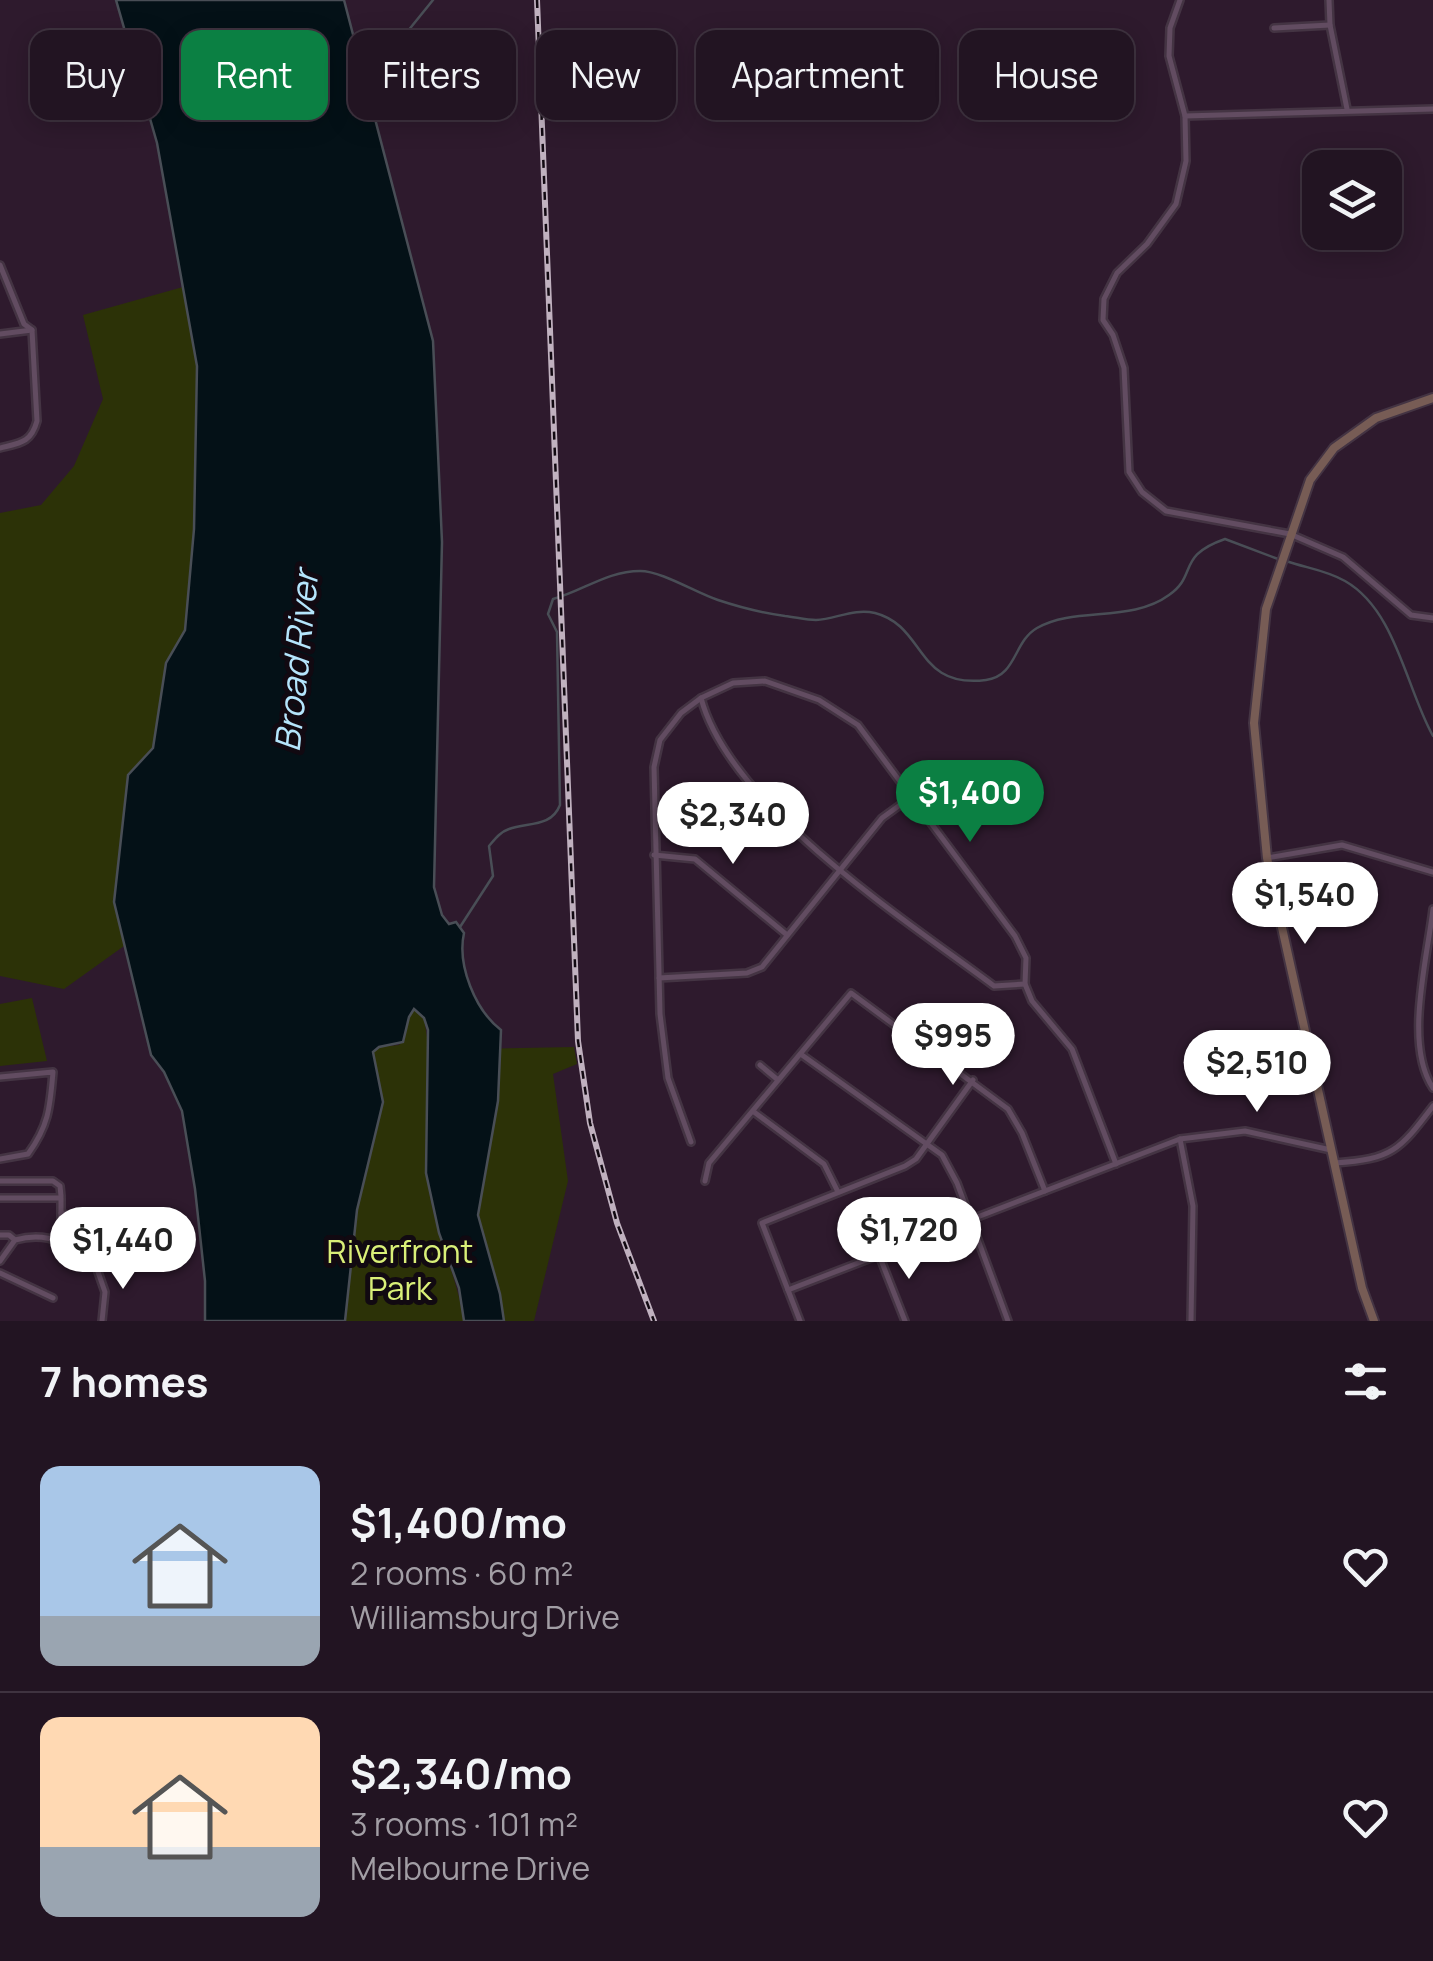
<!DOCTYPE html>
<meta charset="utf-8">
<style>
body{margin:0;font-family:Manrope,sans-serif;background:#2a1d2a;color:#f1f3f6;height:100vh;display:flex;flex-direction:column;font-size:38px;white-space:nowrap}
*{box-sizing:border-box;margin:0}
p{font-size:32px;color:#a29ea5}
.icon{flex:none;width:55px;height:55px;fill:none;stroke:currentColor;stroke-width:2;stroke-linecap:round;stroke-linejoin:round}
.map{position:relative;height:1321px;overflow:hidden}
.drawer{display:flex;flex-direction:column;background:#221422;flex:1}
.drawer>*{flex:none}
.guide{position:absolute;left:30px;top:30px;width:1375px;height:90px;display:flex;gap:20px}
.tools{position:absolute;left:1302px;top:150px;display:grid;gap:20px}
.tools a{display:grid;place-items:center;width:100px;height:100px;border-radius:20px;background:#221422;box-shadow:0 5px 25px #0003,0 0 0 2px #3f3340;font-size:50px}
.price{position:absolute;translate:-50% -85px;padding:0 22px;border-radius:35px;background:#fff;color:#222;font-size:32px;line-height:65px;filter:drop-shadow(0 2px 5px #0008)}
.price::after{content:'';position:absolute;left:50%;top:60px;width:30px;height:22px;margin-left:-15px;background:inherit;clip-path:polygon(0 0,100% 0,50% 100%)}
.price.on{background:#0b8043;color:#fff}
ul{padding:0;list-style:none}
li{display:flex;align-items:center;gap:30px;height:250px;padding:0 40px}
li+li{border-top:2px solid #3f3340}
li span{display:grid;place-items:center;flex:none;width:280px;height:200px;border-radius:20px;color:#555}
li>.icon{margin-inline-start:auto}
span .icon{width:120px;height:120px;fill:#fffc;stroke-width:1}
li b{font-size:42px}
h2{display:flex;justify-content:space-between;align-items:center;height:120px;padding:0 40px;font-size:42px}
.chip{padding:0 35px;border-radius:20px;background:#221422;box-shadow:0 5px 25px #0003,0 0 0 2px #3f3340;font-size:35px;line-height:90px}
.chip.on{background:#0b8043;color:#fff}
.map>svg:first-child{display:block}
.green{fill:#2c3207}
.water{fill:#041117;stroke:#494e56;stroke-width:2.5}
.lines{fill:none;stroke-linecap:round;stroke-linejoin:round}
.stream{stroke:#494e56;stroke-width:2.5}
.street-casing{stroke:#443443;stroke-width:10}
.secondary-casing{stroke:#443443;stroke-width:12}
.street{stroke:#624c61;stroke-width:5}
.secondary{stroke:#775c55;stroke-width:8}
.rail-casing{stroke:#c0b1bf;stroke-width:6}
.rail{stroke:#110911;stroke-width:2.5;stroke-dasharray:8;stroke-linecap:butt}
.labels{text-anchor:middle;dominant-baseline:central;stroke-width:10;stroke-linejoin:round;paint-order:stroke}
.park-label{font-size:32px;fill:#d9ef78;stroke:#110911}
.water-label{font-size:35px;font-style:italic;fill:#b5e5fc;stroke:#110911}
</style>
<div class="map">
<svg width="1433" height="1321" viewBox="0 0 1433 1321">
<rect width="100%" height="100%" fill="#2e1a2d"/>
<g class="green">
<path d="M 183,287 L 197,366 L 194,529 L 185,630 L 166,663 L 153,748 L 128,775 L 114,901 L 124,946 L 64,989 L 0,976 L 0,513 L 41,505 L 74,466 L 103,399 L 83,315 Z"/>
<path d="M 32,998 L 47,1061 L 0,1066 L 0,1004 Z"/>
<path d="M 414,1009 L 424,1018 L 429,1050 L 574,1047 L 577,1064 L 553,1074 L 568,1181 L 534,1321 L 504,1321 L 500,1294 L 478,1215 L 498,1101 L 501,1054 L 429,1056 C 429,1100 422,1148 429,1191 C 436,1235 457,1276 464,1321 L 345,1321 L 357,1210 L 383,1102 L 373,1052 L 379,1047 L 399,1045 C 408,1033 406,1020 414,1009 Z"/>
</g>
<path class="water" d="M 116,0 L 344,0 L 433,341 L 442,542 L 434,887 L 442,915 L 449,924 L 456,922 L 464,933 C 457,965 475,1010 501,1030 L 498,1101 L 478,1215 L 500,1294 L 504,1321 L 464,1321 L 459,1288 L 439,1233 L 426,1173 L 428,1030 L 424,1018 L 414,1009 L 409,1017 L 403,1042 L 379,1047 L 373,1052 L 383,1102 L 357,1210 L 345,1321 L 205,1321 L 205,1281 L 195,1189 L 182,1111 L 164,1072 L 151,1055 L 114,902 L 128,775 L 153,748 L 166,663 L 185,630 L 194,529 L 197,366 L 157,143 Z"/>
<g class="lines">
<g class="stream">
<path d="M 365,84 L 433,0"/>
<path d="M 1286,561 C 1306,568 1326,570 1345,581 C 1396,610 1406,688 1433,736"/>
<path d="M 460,927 L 493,876 L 489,846 C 495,839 500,832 509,829 C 527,822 551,828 560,805 L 557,632 L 548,614 L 553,599 C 583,591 607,571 640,571 C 662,571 696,593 718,600 C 739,607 763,613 785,616 C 795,617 806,620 816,620 C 836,619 854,608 875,613 C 926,626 915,689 986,680 C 1017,676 1013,642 1037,628 C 1075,606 1131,623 1169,595 C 1198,575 1176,556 1225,539 L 1278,559"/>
</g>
<g class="street-casing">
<g id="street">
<path d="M 1180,0 L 1170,28 L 1169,56 L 1185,116 L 1186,161 L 1176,204 L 1147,244 L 1117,273 L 1104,299 L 1103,320 L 1113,335 L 1124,368 L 1129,472 L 1142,492 L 1166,511 L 1290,534 L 1343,557 L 1411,615 L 1433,618"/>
<path d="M 1329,0 L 1330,25 L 1347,109"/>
<path d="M 1274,28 L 1330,25"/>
<path d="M 1185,116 L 1433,109"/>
<path d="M 0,265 L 24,324 L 32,330 L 37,421 C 31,443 20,443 0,448"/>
<path d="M 0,334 L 32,330"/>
<path d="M 701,698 C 730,807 906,920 994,986 L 1025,984"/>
<path d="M 654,855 L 695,859 L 787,935"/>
<path d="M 1267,858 L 1342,845 L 1433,872"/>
<path d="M 1433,909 C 1427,960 1404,1045 1433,1088"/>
<path d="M 659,978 L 747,973 L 762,967 L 882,818 L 911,797"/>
<path d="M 802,1055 L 942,1155 L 957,1183 L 1008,1321"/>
<path d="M 760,1065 L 778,1080"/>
<path d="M 0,1077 L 53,1072 C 50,1107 49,1125 28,1154 L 0,1159"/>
<path d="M 754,1112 L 824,1164 L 838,1192"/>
<path d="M 1180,1139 L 1193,1206 L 1191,1321"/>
<path d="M 691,1142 L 668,1078 L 660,1014 L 654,767 L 660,740 L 681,713 L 701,698 L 733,683 L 765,681 L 819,700 L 858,725 L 1015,936 L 1026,958 L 1025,984 L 1032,1001 L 1072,1049 L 1116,1164"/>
<path d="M 1335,1163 C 1392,1159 1399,1151 1433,1106"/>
<path d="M 0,1181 L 53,1181 L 60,1186 L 61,1196"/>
<path d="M 705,1181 L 709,1163 L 851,993 L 1008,1109 L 1022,1133 L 1045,1191"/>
<path d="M 0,1198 L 61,1198 L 61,1213"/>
<path d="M 0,1235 L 9,1235 L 15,1240"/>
<path d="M 879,1255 L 905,1321"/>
<path d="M 0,1261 L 15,1240 C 52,1230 70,1246 97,1269 L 101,1242 L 79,1219 L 61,1213 L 61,1240"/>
<path d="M 97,1269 L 105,1292 L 102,1321"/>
<path d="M 0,1273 L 53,1298"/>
<path d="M 788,1290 L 1180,1139 L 1245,1131 L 1331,1150"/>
<path d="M 800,1321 L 762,1223 L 905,1166 L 916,1159 L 973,1080"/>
</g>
</g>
<g class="secondary-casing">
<path id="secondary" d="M 1374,1321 L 1362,1288 L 1277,905 L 1267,858 L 1254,723 L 1266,609 L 1310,480 L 1334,448 L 1376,418 L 1433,398"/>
</g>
<use href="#street" class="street"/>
<use href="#secondary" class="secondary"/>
<g class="rail-casing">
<path id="rail" d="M 537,0 L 578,1041 L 590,1123 L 617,1223 L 654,1321"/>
</g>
<use href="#rail" class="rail"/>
</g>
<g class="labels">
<g class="park-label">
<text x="400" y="1251">Riverfront<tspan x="400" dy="37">Park</tspan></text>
</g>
<g class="water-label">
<text transform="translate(296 661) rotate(-84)">Broad River</text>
</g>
</g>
</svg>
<div class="tools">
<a><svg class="icon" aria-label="layers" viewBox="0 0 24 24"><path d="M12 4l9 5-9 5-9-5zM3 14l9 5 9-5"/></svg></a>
</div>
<b class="price on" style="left:970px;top:845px">$1,400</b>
<b class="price" style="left:733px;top:867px">$2,340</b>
<b class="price" style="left:1305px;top:947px">$1,540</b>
<b class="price" style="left:953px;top:1088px">$995</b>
<b class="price" style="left:1257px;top:1115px">$2,510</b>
<b class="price" style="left:909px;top:1282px">$1,720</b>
<b class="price" style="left:123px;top:1292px">$1,440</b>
<div class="guide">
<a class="chip">Buy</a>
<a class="chip on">Rent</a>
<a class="chip">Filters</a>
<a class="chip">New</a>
<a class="chip">Apartment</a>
<a class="chip">House</a>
</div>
</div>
<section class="drawer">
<h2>7 homes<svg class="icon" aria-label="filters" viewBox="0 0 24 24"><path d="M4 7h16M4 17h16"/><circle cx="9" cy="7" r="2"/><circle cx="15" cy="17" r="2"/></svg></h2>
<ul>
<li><span style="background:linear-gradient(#a9c7e8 75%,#9aa5b1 0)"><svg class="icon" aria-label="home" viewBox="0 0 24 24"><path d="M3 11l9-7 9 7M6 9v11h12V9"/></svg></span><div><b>$1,400/mo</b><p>2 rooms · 60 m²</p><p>Williamsburg Drive</p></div><svg class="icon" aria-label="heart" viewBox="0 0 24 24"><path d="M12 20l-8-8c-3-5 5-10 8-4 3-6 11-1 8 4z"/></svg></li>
<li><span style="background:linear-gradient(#ffd9b3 65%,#9aa5b1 0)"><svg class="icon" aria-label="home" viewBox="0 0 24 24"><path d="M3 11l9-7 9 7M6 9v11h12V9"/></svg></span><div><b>$2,340/mo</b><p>3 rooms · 101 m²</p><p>Melbourne Drive</p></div><svg class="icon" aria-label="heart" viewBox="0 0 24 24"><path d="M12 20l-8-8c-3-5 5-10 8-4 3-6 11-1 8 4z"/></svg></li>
</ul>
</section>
